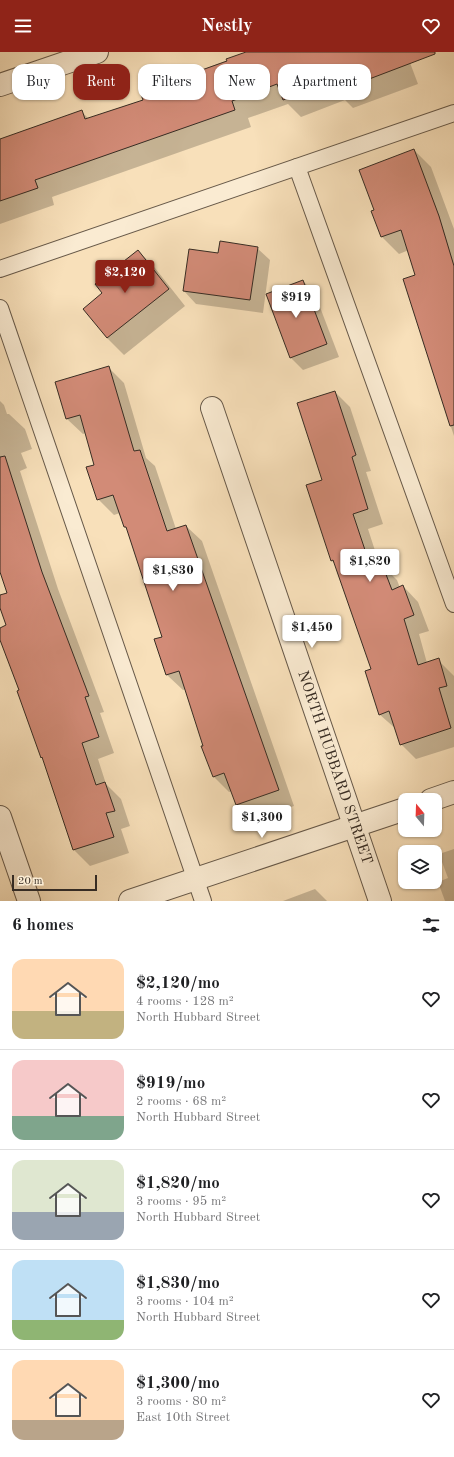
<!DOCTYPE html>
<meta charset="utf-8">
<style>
body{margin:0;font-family:"Old Standard TT",serif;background:#f2f2f2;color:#202124;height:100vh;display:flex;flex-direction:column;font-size:15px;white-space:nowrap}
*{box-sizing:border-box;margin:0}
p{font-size:13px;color:#757577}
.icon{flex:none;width:22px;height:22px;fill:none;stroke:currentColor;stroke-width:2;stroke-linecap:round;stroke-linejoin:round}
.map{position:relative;height:849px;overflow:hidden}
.side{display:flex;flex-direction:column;background:#fff;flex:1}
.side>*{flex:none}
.banner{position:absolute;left:12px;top:12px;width:430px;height:36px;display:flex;gap:8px}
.needle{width:26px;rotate:341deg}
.fabs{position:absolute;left:398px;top:741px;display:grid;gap:8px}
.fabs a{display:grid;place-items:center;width:44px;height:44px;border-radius:8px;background:#fff;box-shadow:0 1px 3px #0004;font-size:20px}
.scale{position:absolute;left:12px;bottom:10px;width:85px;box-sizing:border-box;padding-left:4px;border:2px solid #372c23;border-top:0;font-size:11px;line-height:14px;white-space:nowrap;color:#372c23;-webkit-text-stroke:3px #faebd2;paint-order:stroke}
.price{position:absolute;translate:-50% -34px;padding:0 9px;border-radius:4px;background:#fff;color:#222;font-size:13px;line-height:26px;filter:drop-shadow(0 1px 2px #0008)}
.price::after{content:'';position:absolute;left:50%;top:24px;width:12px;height:9px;margin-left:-6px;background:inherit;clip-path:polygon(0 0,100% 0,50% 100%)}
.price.active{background:#8f2418;color:#fff}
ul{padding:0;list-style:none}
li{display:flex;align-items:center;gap:12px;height:100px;padding:0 12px}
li+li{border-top:1px solid #e0e0e0}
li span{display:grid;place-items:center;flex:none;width:112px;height:80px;border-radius:12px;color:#555}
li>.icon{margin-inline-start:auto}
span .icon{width:48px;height:48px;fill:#fffc;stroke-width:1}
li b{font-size:17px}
h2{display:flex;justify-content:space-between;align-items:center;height:48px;padding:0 12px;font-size:17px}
.pill{padding:0 14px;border-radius:12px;background:#fff;box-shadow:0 1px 3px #0004;font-size:14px;line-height:36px}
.pill.active{background:#8f2418;color:#fff}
header{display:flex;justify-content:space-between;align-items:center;height:52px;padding:0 12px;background:#8f2418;color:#fff;font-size:18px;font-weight:700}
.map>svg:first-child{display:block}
.shadow{fill:#0003}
.building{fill:#d28b77;stroke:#372c23}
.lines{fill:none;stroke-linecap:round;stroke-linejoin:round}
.lane-casing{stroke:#675949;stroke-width:18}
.street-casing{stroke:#675949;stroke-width:24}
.lane{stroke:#faebd2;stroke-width:16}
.street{stroke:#faebd2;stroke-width:22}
.labels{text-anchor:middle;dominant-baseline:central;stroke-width:3.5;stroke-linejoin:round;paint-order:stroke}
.street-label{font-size:15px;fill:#372c23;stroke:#faebd2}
</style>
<header><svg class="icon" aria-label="menu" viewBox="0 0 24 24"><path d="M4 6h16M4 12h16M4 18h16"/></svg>Nestly<svg class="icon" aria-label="heart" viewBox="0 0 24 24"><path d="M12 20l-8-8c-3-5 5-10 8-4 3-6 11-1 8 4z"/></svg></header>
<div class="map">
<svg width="454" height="849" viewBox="0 0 454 849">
<rect width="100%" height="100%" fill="#f8e0ba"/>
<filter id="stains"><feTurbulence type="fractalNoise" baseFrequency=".005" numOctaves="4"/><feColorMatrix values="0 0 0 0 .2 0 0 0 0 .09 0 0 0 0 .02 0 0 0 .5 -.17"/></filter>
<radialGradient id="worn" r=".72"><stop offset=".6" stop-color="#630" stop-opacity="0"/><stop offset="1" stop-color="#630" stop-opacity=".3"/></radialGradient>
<g class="shadow">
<path d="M 249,0 L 406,0 L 418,32 L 353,56 L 345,48 L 301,65 L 288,52 L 248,66 L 251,75 L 52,145 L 54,153 L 0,172 L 0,88 L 82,60 L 89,67 L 144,49 L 141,41 Z"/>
<path d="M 414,98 L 431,115 L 454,177 L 454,384 L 431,314 L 417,223 L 409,198 L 399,202 L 382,185 L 372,159 L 376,158 Z"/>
<path d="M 257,196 L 270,208 L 263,261 L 196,252 L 184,239 L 189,198 L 219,202 Z"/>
<path d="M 138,199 L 155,216 L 185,254 L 124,303 L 107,286 L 85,257 L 104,242 Z"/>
<path d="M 303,229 L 315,242 L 339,305 L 303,318 L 291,306 Z"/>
<path d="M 109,316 L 124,331 L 146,406 L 155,414 L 176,477 L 186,474 L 202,489 L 294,754 L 252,768 L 237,753 L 232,739 L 229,740 L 213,724 L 186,637 L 183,638 L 167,623 L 156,588 L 163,585 L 128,478 L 125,475 L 120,461 L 114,463 L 98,447 L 96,413 L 86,381 L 83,382 L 67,367 L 57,331 Z"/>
<path d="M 335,340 L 350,355 L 371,419 L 366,420 L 383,472 L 368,477 L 380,514 L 382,513 L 397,528 L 400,536 L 403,534 L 418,550 L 429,579 L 419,582 L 427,611 L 438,608 L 454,624 L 454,695 L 416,707 L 401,692 L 396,677 L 379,662 L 373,618 L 335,512 L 331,508 L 323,429 Z"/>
<path d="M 0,349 L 4,353 L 7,362 L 9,362 L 25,377 L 32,397 L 21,401 L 27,416 L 20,419 L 58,537 L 104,660 L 100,661 L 114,701 L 98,707 L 106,732 L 121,747 L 130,774 L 121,777 L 129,801 L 90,814 L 74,798 L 44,707 L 42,705 L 0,585 L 0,577 L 8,574 L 0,553 L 0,544 L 8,541 L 0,517 Z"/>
<path d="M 454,797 L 454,849 L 445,849 L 438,830 L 448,826 L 439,802 Z"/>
<path d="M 315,837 L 327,849 L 283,849 Z"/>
</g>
<g class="building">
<path d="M 246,0 L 435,0 L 435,2 L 335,40 L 331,30 L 283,48 L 277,32 L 232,49 L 235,58 L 35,128 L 38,136 L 0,149 L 0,87 L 82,58 L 85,67 L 143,48 L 140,40 L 227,9 L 226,7 Z"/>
<path d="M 414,97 L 439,164 L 454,214 L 454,373 L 450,374 L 403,227 L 415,223 L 401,178 L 381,185 L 371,159 L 374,158 L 359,118 Z"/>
<path d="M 220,189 L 258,195 L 250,248 L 183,239 L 189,197 L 218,201 Z"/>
<path d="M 138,198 L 169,237 L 107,286 L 83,257 L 102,241 L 95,232 Z"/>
<path d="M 303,228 L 327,292 L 290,306 L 266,242 Z"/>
<path d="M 109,314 L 134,399 L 140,398 L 167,479 L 186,473 L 279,738 L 236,753 L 224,721 L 213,725 L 201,694 L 203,694 L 179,619 L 166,623 L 154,587 L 162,585 L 126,475 L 124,475 L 113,443 L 97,448 L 86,415 L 94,413 L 80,363 L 66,367 L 55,330 Z"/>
<path d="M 335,339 L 356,403 L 352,405 L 368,457 L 353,462 L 371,516 L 382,512 L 392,538 L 403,533 L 414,563 L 404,567 L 418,613 L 439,606 L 447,634 L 439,636 L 451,676 L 400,693 L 389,659 L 379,663 L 365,619 L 371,617 L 333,508 L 331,509 L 306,433 L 322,428 L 297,351 Z"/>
<path d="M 5,404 L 42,520 L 89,644 L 85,645 L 99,685 L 82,691 L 96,733 L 105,730 L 115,759 L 106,761 L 114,785 L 73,798 L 42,705 L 41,706 L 17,639 L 19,638 L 0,588 L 0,576 L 6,573 L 0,556 L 0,543 L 7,541 L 0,520 L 0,405 Z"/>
</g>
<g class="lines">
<g class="lane-casing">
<g id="lane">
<path d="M 297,115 L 454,552"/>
<path d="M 0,217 L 454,61"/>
<path d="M 0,256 L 203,849"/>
</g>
</g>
<g class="street-casing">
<g id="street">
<path d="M 0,33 L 97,0"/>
<path id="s1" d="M 212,356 L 380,849"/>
<path d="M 431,748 L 454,740"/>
<path d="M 0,765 L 29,849"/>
<path d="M 130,849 L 405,757"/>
</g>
</g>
<use href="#lane" class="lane"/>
<use href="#street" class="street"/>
</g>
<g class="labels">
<g class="street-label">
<text stroke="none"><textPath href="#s1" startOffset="380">NORTH HUBBARD STREET</textPath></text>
</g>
</g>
<rect width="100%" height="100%" filter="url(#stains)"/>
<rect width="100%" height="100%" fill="url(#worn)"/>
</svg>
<div class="fabs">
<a><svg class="needle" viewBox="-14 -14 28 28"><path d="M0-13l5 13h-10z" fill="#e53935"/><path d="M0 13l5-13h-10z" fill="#757577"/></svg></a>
<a><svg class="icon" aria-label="layers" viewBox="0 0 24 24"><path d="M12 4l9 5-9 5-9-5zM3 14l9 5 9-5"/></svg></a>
</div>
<div class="scale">20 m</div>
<b class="price active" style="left:125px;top:242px">$2,120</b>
<b class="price" style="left:296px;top:267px">$919</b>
<b class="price" style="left:370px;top:531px">$1,820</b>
<b class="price" style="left:173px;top:540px">$1,830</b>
<b class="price" style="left:312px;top:597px">$1,450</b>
<b class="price" style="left:262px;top:787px">$1,300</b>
<div class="banner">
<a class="pill">Buy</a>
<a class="pill active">Rent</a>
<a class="pill">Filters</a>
<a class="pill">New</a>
<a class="pill">Apartment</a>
</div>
</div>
<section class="side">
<h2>6 homes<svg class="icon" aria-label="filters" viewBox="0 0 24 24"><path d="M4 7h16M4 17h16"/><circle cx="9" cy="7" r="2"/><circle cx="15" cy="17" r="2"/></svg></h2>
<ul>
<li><span style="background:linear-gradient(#ffd9b3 65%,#c2b280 0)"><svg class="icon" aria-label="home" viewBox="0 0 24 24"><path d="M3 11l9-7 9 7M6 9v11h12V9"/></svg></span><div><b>$2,120/mo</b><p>4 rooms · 128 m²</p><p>North Hubbard Street</p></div><svg class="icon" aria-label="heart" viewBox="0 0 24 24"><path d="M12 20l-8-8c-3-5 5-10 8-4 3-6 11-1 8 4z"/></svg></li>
<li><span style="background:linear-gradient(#f6c9c9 70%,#7fa58c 0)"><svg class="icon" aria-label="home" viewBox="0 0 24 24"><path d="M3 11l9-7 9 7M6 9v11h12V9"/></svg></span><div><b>$919/mo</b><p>2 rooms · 68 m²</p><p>North Hubbard Street</p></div><svg class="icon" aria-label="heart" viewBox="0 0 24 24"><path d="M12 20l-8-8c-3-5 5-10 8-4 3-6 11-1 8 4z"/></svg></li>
<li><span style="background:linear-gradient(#dfe7d0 65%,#9aa5b1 0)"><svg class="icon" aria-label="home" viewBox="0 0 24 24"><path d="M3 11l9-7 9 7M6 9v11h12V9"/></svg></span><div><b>$1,820/mo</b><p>3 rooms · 95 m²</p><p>North Hubbard Street</p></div><svg class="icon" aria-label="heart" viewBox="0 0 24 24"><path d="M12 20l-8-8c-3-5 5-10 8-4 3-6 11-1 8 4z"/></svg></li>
<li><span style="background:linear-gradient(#bfe0f5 75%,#8fb573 0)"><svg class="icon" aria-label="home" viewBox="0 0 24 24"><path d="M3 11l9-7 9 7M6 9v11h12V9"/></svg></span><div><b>$1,830/mo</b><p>3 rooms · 104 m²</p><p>North Hubbard Street</p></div><svg class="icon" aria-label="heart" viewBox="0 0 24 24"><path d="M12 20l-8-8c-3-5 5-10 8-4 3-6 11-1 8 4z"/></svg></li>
<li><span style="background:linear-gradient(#ffd9b3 75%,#b9a48a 0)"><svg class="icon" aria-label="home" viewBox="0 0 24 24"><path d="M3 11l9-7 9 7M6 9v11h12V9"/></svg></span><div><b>$1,300/mo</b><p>3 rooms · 80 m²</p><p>East 10th Street</p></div><svg class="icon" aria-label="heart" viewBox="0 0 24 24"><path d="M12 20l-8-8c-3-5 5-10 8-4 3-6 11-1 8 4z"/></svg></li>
</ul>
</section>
